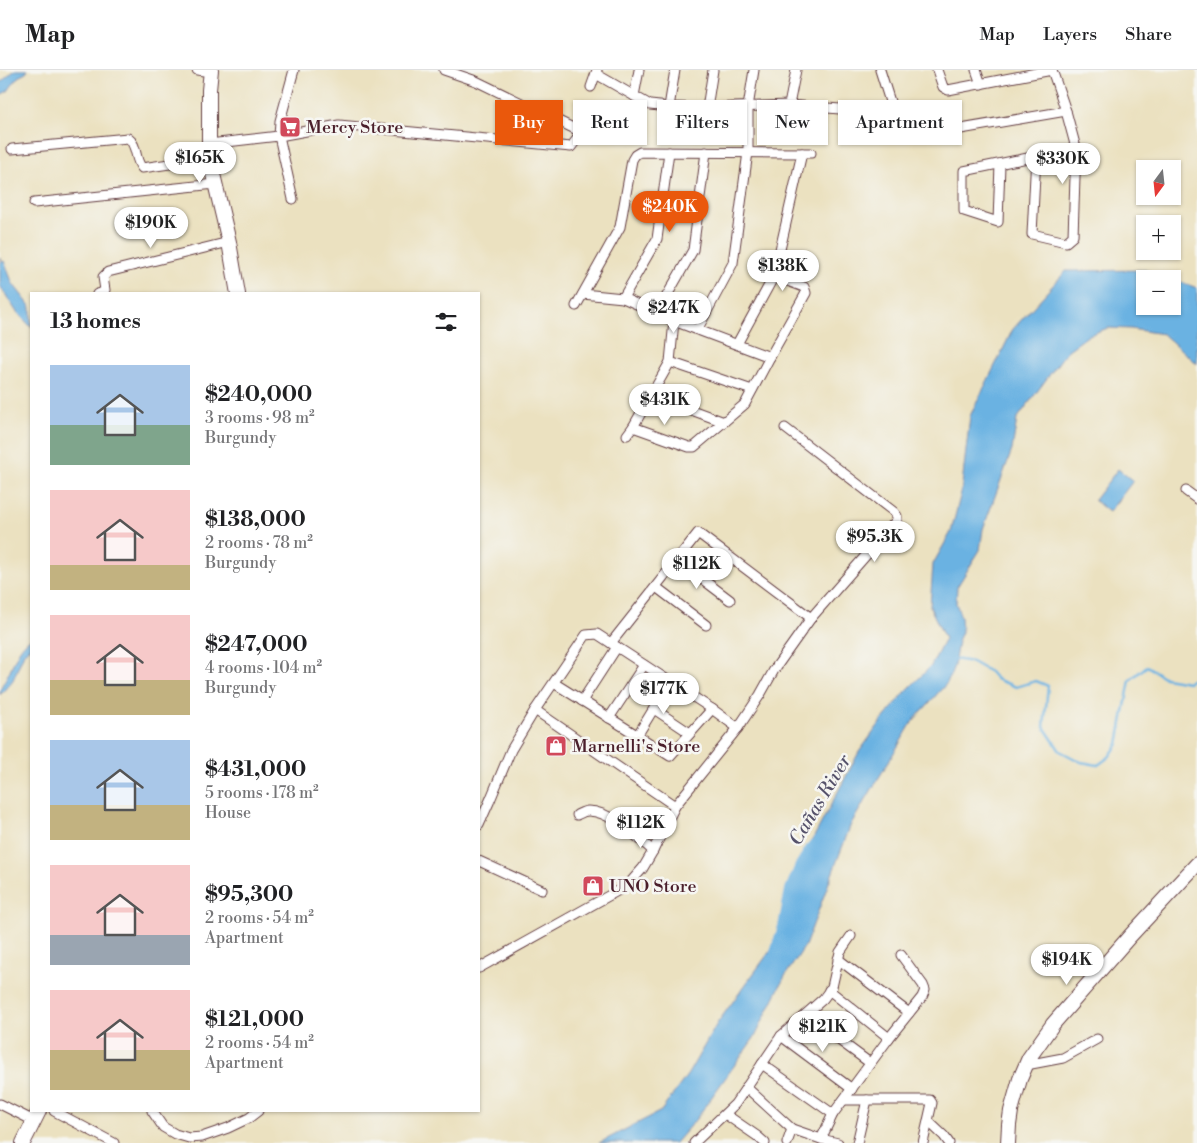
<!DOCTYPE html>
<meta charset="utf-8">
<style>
body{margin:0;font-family:"Libre Bodoni",serif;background:#f6f6f6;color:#202124;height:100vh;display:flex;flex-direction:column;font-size:19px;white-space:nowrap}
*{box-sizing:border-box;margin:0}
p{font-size:16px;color:#757577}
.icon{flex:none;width:28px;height:28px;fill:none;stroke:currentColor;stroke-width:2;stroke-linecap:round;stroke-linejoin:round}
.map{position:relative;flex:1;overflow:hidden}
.details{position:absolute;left:30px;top:222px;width:450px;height:820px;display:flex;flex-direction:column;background:#fff;border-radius:0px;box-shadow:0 1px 4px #0004}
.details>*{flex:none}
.guide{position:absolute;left:495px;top:30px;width:475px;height:45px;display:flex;gap:10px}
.needle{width:32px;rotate:195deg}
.tools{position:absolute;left:1136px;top:90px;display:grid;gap:10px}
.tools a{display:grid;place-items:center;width:45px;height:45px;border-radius:0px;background:#fff;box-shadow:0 1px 4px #0004;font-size:25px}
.price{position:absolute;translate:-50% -42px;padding:0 11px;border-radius:18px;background:#fff;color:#222;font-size:16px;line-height:32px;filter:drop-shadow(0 1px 2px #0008)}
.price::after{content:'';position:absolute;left:50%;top:30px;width:15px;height:11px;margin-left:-8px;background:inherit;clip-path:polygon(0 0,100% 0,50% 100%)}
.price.selected{background:#ea580c;color:#fff}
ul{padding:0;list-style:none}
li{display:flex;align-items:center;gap:15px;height:125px;padding:0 20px}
li span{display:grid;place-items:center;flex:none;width:140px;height:100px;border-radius:0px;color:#555}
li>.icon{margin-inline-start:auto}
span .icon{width:60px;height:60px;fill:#fffc;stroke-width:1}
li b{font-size:21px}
h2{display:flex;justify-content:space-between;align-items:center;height:60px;padding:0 20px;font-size:21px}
.tag{padding:0 18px;border-radius:0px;background:#fff;box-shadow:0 1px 4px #0004;font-size:18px;line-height:45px}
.tag.selected{background:#ea580c;color:#fff}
header{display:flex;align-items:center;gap:30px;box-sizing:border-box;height:70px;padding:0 25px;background:#fff;border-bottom:1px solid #e0e0e0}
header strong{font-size:24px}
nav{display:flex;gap:28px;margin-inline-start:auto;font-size:18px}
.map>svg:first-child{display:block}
.water{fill:#6bb2e2;stroke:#5a6886}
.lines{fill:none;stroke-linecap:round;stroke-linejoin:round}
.stream{stroke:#6bb2e2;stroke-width:2.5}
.river{stroke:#6bb2e2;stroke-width:16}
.street-casing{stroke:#623c41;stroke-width:11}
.secondary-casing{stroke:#623c41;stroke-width:16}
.street{stroke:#fff;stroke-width:9}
.secondary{stroke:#fff;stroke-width:14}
.labels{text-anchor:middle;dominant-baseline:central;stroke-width:5;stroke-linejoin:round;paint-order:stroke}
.poi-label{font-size:18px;fill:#4a1f2b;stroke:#f6f6f2;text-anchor:start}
.water-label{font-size:19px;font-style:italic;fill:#56526b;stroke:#f6f6f2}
</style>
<header>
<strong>Map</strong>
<nav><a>Map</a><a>Layers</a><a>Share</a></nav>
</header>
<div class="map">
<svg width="1197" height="1073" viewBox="0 0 1197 1073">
<rect width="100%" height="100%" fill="#f6f6f2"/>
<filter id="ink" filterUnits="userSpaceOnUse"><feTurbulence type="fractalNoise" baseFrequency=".02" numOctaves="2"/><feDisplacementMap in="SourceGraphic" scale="10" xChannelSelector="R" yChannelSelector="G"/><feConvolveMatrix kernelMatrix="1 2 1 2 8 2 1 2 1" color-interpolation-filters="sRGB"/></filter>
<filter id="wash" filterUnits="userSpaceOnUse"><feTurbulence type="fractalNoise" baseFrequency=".0096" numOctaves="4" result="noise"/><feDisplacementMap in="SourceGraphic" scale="20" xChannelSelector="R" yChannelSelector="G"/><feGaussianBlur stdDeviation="1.12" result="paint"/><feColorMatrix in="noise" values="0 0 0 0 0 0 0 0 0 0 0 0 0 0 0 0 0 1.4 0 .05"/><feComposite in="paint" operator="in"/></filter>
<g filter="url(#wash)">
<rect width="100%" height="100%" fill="#ebe1c0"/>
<g class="water">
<path d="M 15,0 L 28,0 L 26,3 L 18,7 L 8,21 L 0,25 L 0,13 Z"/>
<path d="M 0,188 L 1,192 L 4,191 L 13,214 L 31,237 L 31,257 L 16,241 L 0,216 Z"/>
<path d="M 1146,200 L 1171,209 L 1145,209 L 1145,236 L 1172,236 L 1173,209 L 1197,218 L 1197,294 L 1163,264 L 1131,259 L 1108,258 L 1089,265 L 1067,281 L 1017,349 L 1012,380 L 983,459 L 980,480 L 957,517 L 956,533 L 961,547 L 962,562 L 958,571 L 954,596 L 947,613 L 913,651 L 851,754 L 805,876 L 785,906 L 754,968 L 696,1049 L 675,1073 L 599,1073 L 661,1041 L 688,1004 L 718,952 L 787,858 L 809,776 L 859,682 L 883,649 L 907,620 L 931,596 L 945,569 L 930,537 L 933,494 L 951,462 L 961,423 L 970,346 L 1013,259 L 1066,201 Z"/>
<path d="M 1118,399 L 1133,411 L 1109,442 L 1094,430 Z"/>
<path d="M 31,568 L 31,576 L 24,583 L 13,610 L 0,625 C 0,615 3,615 7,606 C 15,592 16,579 31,568 Z"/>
</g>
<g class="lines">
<path class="stream" d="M 954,589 L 972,592 L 990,602 L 996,609 L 1016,617 L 1036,611 L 1048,616 L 1044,657 L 1060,681 L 1081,692 L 1098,695 L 1109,687 L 1118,674 L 1130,610 L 1147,596 L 1165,608 L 1188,612 L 1197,607"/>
<path class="river" d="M 778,882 L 786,857 L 793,820 L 803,796 L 815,777"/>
</g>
</g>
<g filter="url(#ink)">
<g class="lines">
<g class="street-casing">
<g id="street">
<path d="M 197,0 L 211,2"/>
<path d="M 880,0 L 898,57"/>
<path d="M 937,0 L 943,17 L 948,20 L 1052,0"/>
<path d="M 976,0 L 981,14"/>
<path d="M 596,4 L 650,35 L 669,37 L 707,38 L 789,35 L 840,39 L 926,65 L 1066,41"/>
<path d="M 591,17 L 597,0"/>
<path d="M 634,26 L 639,0"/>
<path d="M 789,35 L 796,0"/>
<path d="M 669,37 L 675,0"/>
<path d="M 707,38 L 713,0"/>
<path d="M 209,74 L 279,66 L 339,55 L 571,77 L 580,65 L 579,62 L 575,59 L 476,11 L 444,0"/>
<path d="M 12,79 L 128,68 C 138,75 134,89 142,98 L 211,88"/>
<path d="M 1036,86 L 1032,164 L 1066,172 L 1073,166 L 1076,78 L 1066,41 L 1052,0"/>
<path d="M 1000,94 L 998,152 L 964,141 L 964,101 L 1076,78"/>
<path d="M 293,129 L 279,66 L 280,51 L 294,0"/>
<path d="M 34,133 L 215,114"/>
<path d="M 97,224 L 101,223 L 105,220 L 103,207 L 108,202 L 229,172"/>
<path d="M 583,224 L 623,228 L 674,251 L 770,287"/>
<path d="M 623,228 L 657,169 L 669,82"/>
<path d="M 576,236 L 620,157 L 632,90 L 635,85 L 640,82 L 811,83"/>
<path d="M 657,243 L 693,180 L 706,82"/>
<path d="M 697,260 L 733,193 L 748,82 L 748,37 L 754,0"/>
<path d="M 737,274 L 774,206 L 802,83"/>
<path d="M 670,292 L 752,320"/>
<path d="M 651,325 L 724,352"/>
<path d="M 633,357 L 689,377 L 694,377 L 745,334 L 770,287 L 806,223 L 804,217 L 774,206"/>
<path d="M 627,365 L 633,357 L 670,292 L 674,251"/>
<path d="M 1186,421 L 1197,429"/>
<path d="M 677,490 L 730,530"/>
<path d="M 656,517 L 706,555"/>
<path d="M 611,573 L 698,463 L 811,548"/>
<path d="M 554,613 L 670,686 L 712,639"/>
<path d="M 582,631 L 617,577"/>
<path d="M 654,639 L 690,663"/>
<path d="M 609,648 L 644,595"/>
<path d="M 637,666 L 670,612"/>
<path d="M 675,736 L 738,658 L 760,625 L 774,600 L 811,548 L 897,450 L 897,446 L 894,442 L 785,358"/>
<path d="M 577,745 C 581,743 584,741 588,741 C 611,741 637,767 653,781"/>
<path d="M 479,755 L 491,728 L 511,680 L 535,640 L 586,565 L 597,564 L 712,639 L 738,658"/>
<path d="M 479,791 L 542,820"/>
<path d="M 838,889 L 909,943"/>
<path d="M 479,898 L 628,815 L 643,798 L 653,781 L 675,736 L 535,640"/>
<path d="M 829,920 L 889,968"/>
<path d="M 805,945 L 870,993"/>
<path d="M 781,966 L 852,1019"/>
<path d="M 762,994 L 833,1044"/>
<path d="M 1026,995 L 1063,988 L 1097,969"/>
<path d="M 746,1017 L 792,1059 L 821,1069 L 838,1073"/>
<path d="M 844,1030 L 930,1030 L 932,1033 L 923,1073"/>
<path d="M 0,1034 L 34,1051"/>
<path d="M 54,1041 L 114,1073"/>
<path d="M 152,1041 L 163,1057 L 175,1064 L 189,1068 L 202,1067 L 228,1058 L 249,1048 L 258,1041"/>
<path d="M 725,1044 L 757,1066 L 765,1073"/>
<path d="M 928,1051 L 944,1066 L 949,1073"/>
<path d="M 821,1069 L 833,1044 L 889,968 L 922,927 L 925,920 L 923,915 L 901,885"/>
<path d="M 694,1073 L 735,1034 L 781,966 L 823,929 L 832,917 L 840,882 L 851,866"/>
<path d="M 787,1073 L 792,1059"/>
<path d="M 857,1073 L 867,1030"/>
</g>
</g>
<g class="secondary-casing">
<g id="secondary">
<path d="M 211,0 L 209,20 L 209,74 L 212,100 L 229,172 L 238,224"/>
<path d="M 23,1073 L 39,1041"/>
<path d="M 1008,1073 L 1009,1055 L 1011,1041 L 1020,1009 L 1029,988 L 1053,954 L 1130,866 L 1197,794"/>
</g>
</g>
<use href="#street" class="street"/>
<use href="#secondary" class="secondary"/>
</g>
</g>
<defs>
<g id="supermarket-square" transform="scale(1.125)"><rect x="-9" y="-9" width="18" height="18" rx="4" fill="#d1495b" stroke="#f6f6f2"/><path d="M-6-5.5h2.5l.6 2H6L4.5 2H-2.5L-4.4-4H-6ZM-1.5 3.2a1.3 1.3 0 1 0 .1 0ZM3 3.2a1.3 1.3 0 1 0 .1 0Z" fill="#fff"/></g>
<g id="shop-square" transform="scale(1.125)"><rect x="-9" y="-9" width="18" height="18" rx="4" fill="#d1495b" stroke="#f6f6f2"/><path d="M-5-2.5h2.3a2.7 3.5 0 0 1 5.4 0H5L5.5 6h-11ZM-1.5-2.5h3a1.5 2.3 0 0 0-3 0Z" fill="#fff"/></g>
</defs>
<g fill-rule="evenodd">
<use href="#supermarket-square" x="290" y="57"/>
<use href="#shop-square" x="556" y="676"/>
<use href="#shop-square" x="593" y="816"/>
</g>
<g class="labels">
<g class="poi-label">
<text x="306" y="57">Mercy Store</text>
<text x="572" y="676">Marnelli's Store</text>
<text x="609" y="816">UNO Store</text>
</g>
<g class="water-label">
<text transform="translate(820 730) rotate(-59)">Cañas River</text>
</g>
</g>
</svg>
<div class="tools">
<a><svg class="needle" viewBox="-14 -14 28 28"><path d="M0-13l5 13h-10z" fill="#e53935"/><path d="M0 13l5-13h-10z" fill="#757577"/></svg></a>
<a>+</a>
<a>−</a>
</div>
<b class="price" style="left:200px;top:114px">$165K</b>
<b class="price" style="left:1063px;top:115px">$330K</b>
<b class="price selected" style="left:670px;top:163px">$240K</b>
<b class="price" style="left:151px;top:179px">$190K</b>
<b class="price" style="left:783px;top:222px">$138K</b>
<b class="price" style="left:674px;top:264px">$247K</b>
<b class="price" style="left:665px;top:356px">$431K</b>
<b class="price" style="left:875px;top:493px">$95.3K</b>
<b class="price" style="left:697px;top:520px">$112K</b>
<b class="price" style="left:664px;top:645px">$177K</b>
<b class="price" style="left:641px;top:779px">$112K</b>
<b class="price" style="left:1067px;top:916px">$194K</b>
<b class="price" style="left:823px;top:983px">$121K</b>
<div class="guide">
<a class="tag selected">Buy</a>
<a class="tag">Rent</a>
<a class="tag">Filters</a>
<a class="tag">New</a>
<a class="tag">Apartment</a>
</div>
<section class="details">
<h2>13 homes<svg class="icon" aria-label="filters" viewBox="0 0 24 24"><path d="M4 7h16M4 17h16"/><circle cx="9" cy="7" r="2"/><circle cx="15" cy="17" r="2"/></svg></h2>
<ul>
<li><span style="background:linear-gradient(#a9c7e8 60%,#7fa58c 0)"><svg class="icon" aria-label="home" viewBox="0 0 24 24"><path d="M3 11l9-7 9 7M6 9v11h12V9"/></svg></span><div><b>$240,000</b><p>3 rooms · 98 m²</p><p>Burgundy</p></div></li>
<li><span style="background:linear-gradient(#f6c9c9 75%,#c2b280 0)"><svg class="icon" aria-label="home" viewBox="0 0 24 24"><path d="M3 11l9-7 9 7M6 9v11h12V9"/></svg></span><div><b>$138,000</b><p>2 rooms · 78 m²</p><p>Burgundy</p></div></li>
<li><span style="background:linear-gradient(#f6c9c9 65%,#c2b280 0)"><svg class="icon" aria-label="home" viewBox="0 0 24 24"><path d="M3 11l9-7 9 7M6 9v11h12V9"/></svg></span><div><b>$247,000</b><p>4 rooms · 104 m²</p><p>Burgundy</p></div></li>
<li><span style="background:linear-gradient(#a9c7e8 65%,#c2b280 0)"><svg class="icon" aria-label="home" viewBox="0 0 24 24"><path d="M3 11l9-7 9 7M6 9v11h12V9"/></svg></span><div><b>$431,000</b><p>5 rooms · 178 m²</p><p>House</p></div></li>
<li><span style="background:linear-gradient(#f6c9c9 70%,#9aa5b1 0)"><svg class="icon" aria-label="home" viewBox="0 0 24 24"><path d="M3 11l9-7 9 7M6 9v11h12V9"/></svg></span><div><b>$95,300</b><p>2 rooms · 54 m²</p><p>Apartment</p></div></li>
<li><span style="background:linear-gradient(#f6c9c9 60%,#c2b280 0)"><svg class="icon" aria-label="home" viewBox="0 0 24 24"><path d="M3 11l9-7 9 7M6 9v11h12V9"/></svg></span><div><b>$121,000</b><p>2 rooms · 54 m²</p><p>Apartment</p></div></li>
</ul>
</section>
</div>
